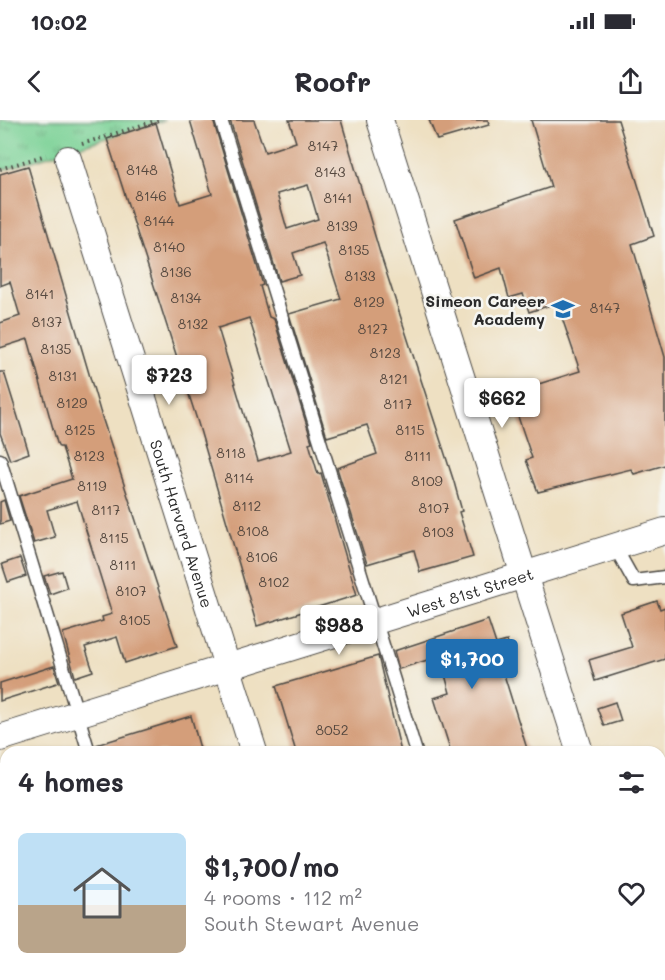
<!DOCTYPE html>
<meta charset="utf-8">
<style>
body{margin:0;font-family:Mali,sans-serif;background:#f7f7f7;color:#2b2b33;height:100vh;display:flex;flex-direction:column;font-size:22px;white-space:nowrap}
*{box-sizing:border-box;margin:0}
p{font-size:20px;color:#7c7c81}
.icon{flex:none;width:33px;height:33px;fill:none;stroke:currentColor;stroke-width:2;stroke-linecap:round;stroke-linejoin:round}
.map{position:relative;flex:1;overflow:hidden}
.sheet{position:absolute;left:0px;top:626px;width:666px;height:236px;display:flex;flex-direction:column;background:#fff;border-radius:18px 18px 0 0;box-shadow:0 2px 4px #0004}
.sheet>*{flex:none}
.price{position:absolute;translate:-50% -51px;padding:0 14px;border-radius:6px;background:#fff;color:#222;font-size:20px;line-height:39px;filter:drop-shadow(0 2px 3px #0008)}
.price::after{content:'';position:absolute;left:50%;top:36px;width:18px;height:14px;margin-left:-9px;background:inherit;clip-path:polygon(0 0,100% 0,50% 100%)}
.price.on{background:#1f6fb2;color:#fff}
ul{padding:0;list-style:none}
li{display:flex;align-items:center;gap:18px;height:150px;padding:0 18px}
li+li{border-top:2px solid #e1e1e2}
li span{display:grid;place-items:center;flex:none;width:168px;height:120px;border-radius:9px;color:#555}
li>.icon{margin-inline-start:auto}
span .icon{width:72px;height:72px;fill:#fffc;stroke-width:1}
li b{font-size:26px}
h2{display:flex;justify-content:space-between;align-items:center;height:72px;padding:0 18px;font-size:26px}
.status{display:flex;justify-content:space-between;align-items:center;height:42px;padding:0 30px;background:#fff;direction:ltr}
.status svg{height:16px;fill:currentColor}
header{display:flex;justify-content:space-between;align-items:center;height:78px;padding:0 18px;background:#fff;font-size:27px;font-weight:800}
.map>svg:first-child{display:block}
.park{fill:url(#park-tufts);stroke:#527e60;stroke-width:1.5}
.building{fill:#d49e7a;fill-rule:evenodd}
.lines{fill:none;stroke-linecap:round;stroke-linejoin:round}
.lane-casing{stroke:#484642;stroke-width:15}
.street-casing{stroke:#484642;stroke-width:28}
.path{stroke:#484642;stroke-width:4;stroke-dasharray:1.5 4.5;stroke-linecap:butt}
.lane{stroke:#fff;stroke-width:12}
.street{stroke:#fff;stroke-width:26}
.labels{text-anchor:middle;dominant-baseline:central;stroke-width:5;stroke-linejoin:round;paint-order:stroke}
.number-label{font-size:14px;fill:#55483f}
.poi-label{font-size:16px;font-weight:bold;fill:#2b2b2b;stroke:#f6f6f2;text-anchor:end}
.street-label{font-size:16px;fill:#2b2b2b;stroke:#f6f6f2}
</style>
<div class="status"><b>10:02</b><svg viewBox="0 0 49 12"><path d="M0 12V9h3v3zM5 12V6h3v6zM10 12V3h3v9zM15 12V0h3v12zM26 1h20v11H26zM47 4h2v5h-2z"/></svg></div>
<header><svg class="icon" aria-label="back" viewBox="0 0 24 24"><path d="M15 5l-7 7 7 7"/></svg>Roofr<svg class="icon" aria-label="share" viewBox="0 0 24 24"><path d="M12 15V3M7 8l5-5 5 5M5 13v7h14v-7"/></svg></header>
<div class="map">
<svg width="665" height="860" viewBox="0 0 665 860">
<defs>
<pattern id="park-tufts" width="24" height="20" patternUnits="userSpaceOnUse" patternTransform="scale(1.5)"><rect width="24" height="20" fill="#7ad195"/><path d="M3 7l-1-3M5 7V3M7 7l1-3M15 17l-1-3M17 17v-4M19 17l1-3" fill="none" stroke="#64aa7a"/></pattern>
</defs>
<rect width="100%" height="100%" fill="#f6f6f2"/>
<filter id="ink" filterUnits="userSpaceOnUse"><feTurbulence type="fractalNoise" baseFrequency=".0167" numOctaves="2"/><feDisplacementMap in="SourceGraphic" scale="12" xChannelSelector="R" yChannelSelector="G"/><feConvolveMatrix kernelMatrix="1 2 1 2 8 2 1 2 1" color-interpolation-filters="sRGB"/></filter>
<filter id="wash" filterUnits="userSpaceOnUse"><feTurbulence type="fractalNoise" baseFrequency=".008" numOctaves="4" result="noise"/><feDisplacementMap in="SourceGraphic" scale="24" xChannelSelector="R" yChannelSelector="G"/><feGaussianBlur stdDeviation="1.35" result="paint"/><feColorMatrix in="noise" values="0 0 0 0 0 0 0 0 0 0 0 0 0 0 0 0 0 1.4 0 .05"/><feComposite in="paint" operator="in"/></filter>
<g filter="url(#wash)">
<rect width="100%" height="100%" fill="#eee0c2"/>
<path class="park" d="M 0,0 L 165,0 L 0,51 Z"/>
<g id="blocks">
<g class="building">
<path d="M 190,0 L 213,0 L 263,165 L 260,166 L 269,197 L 274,199 L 312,322 L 309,323 L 318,354 L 321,353 L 357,475 L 257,506 L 198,303 L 107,19 L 156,3 L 180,84 L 212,74 ZM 249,198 L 291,331 L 258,341 L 218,208 Z"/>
<path d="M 230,0 L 254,0 L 265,32 L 296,22 L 289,0 L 341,0 L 380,133 L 454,362 L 462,391 L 459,392 L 473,437 L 420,452 L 414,430 L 367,444 L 337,348 L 377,334 L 367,305 L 327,317 L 289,194 L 341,179 L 323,123 L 293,133 L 300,155 L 279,161 ZM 308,65 L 318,99 L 287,109 L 277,74 Z"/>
<path d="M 429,0 L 488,0 L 489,5 L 437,20 Z"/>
<path d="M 531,0 L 618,0 L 654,116 L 632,124 L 665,237 L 665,345 L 634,354 L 631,349 L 538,372 L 526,340 L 532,338 L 510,273 L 580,251 L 557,183 L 529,192 L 523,174 L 509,178 L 501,148 L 474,158 L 455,99 L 551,67 Z"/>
<path d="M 28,46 L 100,291 L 177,526 L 125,543 L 117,517 L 85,527 L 93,551 L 75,557 L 63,513 L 103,501 L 102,497 L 112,494 L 77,381 L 47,390 L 55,417 L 34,423 L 19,376 L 72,359 L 62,327 L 59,327 L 57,323 L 28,219 L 0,228 L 0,203 L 20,196 L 10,162 L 0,166 L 0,54 Z"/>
<path d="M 0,252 L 4,252 L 29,333 L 10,340 L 0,313 Z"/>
<path d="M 4,380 L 10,401 L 0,404 L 0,382 Z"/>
<path d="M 20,438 L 26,456 L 8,462 L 2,444 Z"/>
<path d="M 62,451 L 67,468 L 50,474 L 44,456 Z"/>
<path d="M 657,481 L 660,489 L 665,487 L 665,539 L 595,561 L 589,540 L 632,527 L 621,493 Z"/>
<path d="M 488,500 L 496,524 L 507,521 L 513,542 L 501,545 L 528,632 L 451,632 L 434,578 L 450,573 L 440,536 L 399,549 L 394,531 Z"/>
<path d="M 378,536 L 401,632 L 296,632 L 276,566 Z"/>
<path d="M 54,546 L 59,562 L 57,563 L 0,581 L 0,563 Z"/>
<path d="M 615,582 L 621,601 L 604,606 L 597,588 Z"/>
<path d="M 191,596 L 201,632 L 97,632 L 96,625 Z"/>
</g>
</g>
</g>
<g filter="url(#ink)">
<use href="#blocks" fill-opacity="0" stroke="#484642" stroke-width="1.5"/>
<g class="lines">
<g class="lane-casing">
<g id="lane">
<path d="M 221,0 L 416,632"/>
<path d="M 0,340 L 89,632"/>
<path d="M 615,427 L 634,461 L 665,457"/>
<path d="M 158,855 L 159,860"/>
<path d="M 485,855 L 487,860"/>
</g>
</g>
<g class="street-casing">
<g id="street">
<path d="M 380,0 L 580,632"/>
<path id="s1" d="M 68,39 L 254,632"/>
<path id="s2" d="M 0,618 L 665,411"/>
<path d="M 323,855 L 324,860"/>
<path d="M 649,855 L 650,860"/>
</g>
</g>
<g class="path">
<path d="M 82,24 L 158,0"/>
<path d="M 0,49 L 46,35"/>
</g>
<use href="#lane" class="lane"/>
<use href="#street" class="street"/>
</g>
</g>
<defs>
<g id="school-bare" transform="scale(1.8)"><path d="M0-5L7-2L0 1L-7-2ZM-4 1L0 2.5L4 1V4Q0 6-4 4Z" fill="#1f6fb2" stroke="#f6f6f2" stroke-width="2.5" paint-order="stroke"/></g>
</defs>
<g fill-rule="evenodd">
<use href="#school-bare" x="563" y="189"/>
</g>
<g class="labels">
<g class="number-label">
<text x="323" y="25">8147</text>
<text x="142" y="49">8148</text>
<text x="330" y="51">8143</text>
<text x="151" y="75">8146</text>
<text x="338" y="77">8141</text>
<text x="159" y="100">8144</text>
<text x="342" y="105">8139</text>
<text x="169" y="126">8140</text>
<text x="354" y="129">8135</text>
<text x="176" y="151">8136</text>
<text x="360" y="155">8133</text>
<text x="40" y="173">8141</text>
<text x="186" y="177">8134</text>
<text x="369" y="181">8129</text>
<text x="605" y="187">8147</text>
<text x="47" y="201">8137</text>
<text x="193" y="203">8132</text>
<text x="373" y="208">8127</text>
<text x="56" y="228">8135</text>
<text x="385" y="232">8123</text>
<text x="63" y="255">8131</text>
<text x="394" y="258">8121</text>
<text x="72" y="282">8129</text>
<text x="398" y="283">8117</text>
<text x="80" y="309">8125</text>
<text x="410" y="309">8115</text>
<text x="231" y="332">8118</text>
<text x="89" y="335">8123</text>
<text x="418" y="335">8111</text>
<text x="239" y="357">8114</text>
<text x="427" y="360">8109</text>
<text x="92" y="365">8119</text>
<text x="247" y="385">8112</text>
<text x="434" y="387">8107</text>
<text x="106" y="389">8117</text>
<text x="253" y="410">8108</text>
<text x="438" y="411">8103</text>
<text x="114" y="417">8115</text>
<text x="262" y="436">8106</text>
<text x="123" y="444">8111</text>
<text x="274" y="461">8102</text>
<text x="131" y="470">8107</text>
<text x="135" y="499">8105</text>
<text x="332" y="609">8052</text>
</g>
<g class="poi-label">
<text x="545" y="180">Simeon Career<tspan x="545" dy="18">Academy</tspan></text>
</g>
<g class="street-label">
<text stroke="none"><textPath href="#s1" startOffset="382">South Harvard Avenue</textPath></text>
<text stroke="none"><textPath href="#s2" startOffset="492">West 81st Street</textPath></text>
</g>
</g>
</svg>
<b class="price" style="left:169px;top:286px">$723</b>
<b class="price" style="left:502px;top:309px">$662</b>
<b class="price" style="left:339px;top:536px">$988</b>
<b class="price on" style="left:472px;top:570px">$1,700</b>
<section class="sheet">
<h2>4 homes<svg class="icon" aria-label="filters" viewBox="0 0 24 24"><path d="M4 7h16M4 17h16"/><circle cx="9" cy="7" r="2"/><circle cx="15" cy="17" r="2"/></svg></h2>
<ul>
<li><span style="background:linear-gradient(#bfe0f5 60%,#b9a48a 0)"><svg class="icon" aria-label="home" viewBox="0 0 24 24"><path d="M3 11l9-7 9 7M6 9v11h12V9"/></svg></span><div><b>$1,700/mo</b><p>4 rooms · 112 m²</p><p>South Stewart Avenue</p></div><svg class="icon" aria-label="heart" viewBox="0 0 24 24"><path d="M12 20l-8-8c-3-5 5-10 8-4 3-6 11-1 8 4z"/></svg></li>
</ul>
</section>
</div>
